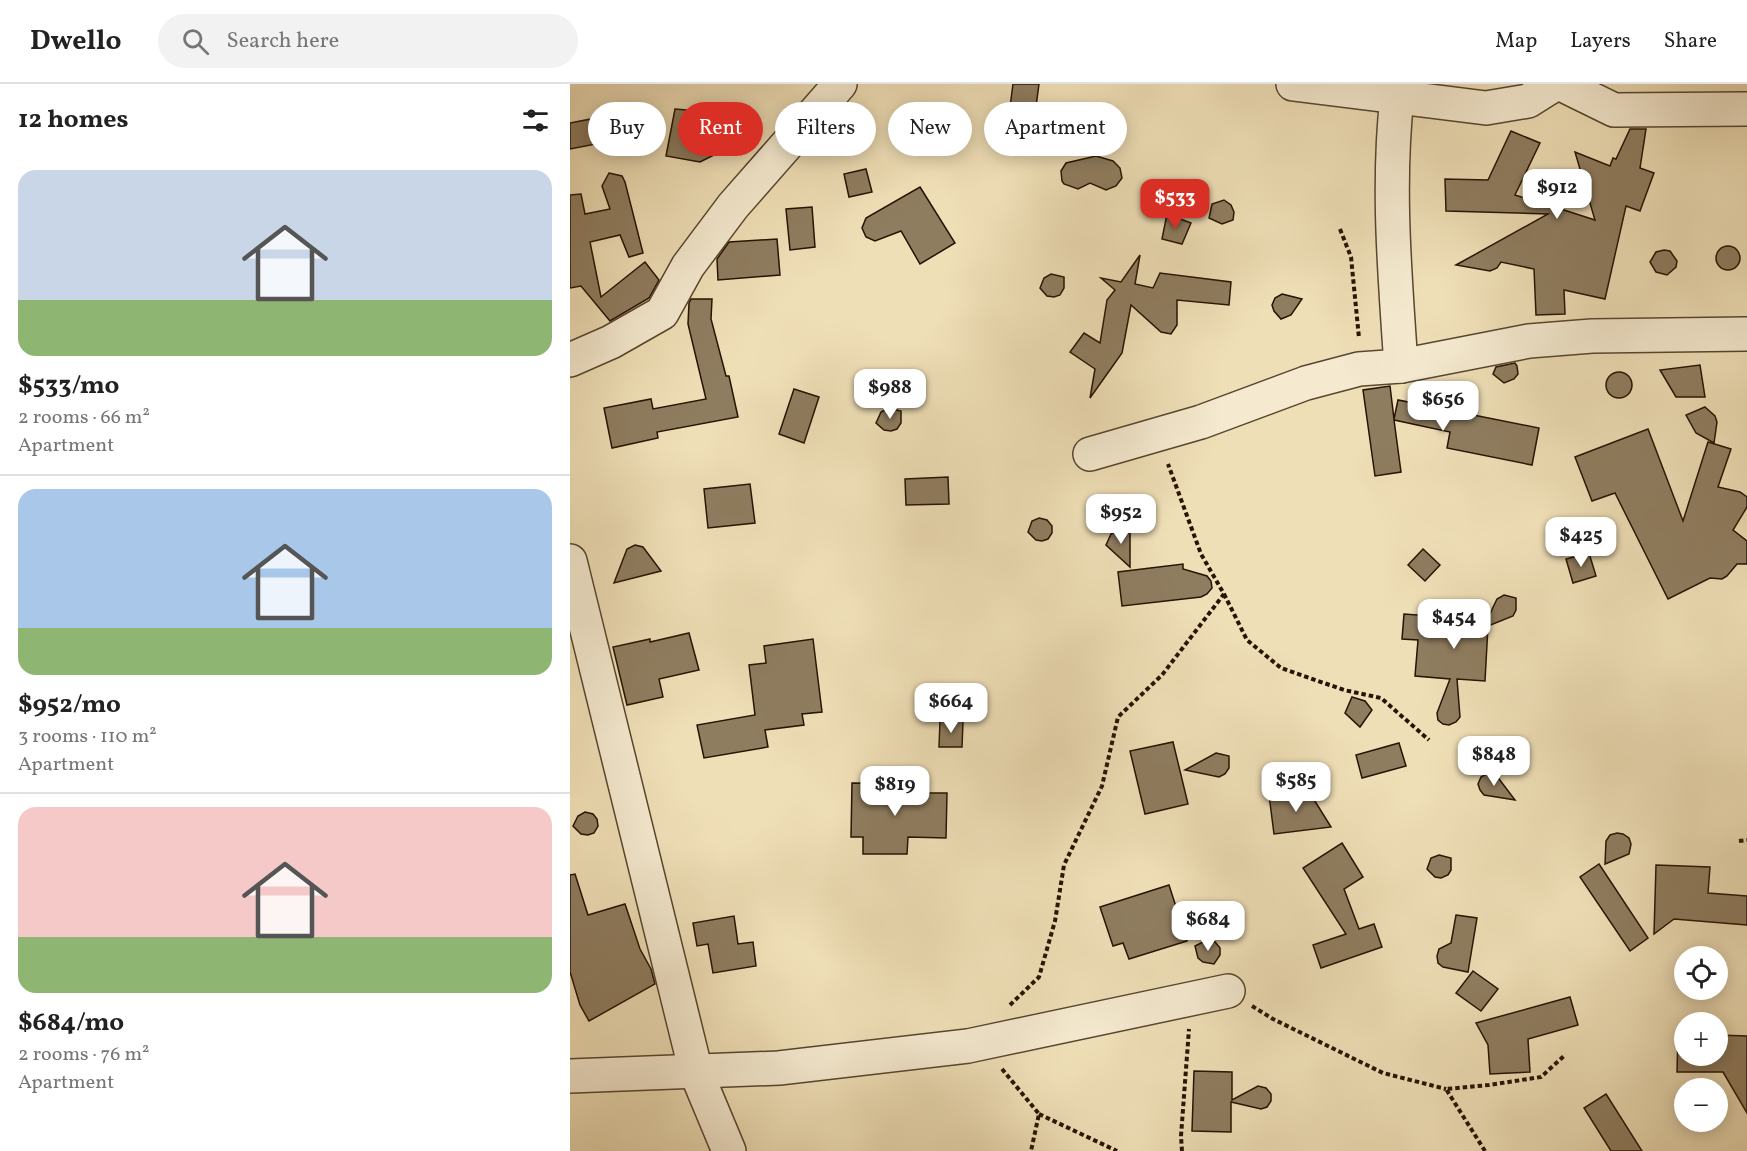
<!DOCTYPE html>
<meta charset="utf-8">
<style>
body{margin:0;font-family:Vollkorn,serif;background:#f2f2f2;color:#222;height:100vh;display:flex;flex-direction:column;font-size:22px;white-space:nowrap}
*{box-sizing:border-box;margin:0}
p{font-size:20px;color:#767676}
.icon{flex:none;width:33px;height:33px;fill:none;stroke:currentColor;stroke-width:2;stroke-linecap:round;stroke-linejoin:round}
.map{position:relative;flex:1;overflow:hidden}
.panel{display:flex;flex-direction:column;background:#fff;width:570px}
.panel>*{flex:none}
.hud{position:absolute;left:18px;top:18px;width:570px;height:54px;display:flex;gap:12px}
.buttons{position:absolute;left:1104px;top:862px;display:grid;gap:12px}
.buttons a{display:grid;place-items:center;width:54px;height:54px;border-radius:50%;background:#fff;box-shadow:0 3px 15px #0003;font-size:30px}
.price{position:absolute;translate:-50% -51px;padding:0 14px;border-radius:12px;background:#fff;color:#222;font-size:20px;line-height:39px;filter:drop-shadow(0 2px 3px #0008)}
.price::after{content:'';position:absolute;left:50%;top:36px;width:18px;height:14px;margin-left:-9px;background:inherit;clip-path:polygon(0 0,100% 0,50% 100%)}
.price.on{background:#d93025;color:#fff}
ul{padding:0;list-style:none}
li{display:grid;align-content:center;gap:12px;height:318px;padding:0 18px}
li+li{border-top:2px solid #e0e0e0}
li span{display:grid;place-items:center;height:186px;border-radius:18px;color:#555}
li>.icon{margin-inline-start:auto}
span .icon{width:108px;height:108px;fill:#fffc;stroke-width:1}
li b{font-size:26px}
h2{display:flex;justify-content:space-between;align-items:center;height:72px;padding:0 18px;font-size:26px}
.chip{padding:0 21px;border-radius:27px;background:#fff;box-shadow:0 3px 15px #0003;font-size:21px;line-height:54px}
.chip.on{background:#d93025;color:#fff}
header{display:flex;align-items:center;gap:36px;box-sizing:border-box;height:84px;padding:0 30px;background:#fff;border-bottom:2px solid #e0e0e0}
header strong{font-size:28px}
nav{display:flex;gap:33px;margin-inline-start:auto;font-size:21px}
.search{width:420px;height:54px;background:#f2f2f2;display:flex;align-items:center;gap:15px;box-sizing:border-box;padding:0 21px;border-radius:33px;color:#767676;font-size:22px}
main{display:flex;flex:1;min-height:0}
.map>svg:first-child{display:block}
.building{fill:#8f7d60;stroke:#261301;stroke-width:1.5}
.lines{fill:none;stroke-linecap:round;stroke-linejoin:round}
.minor-casing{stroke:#58462e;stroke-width:36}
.path{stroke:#261301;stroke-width:4;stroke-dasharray:4.5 3;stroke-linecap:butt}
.minor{stroke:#f5ead0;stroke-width:33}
</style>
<header>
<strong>Dwello</strong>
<div class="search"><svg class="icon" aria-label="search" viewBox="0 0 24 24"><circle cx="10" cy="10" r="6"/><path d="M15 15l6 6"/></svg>Search here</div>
<nav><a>Map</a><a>Layers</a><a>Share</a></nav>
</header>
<main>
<section class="panel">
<h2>12 homes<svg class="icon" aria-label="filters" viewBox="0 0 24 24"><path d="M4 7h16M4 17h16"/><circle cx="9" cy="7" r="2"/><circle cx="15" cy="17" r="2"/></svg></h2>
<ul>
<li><span style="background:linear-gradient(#c9d6e8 70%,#8fb573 0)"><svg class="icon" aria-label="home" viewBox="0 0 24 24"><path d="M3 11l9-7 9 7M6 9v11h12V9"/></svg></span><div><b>$533/mo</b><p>2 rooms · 66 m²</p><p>Apartment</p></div></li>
<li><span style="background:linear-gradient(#a9c7e8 75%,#8fb573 0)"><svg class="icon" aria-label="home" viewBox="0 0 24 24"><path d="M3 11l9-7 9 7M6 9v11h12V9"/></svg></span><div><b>$952/mo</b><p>3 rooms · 110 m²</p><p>Apartment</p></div></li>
<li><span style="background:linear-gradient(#f6c9c9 70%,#8fb573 0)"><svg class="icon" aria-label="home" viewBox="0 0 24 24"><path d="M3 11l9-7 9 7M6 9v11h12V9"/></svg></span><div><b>$684/mo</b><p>2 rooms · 76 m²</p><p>Apartment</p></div></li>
</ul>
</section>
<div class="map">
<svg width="1177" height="1067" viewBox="0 0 1177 1067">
<rect width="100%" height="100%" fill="#efdfb7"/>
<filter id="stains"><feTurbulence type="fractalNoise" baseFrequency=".00333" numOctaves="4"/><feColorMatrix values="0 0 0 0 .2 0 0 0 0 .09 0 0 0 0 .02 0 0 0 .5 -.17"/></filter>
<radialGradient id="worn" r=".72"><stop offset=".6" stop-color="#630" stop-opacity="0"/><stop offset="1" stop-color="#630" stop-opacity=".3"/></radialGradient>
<g class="building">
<path d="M 443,0 L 469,0 L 465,30 L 440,23 Z"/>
<path d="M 105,25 L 150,29 L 146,70 L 130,78 L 96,72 Z"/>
<path d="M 21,35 L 26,60 L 0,65 L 0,39 Z"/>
<path d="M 1060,45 L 1076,45 L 1070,84 L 1084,89 L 1070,127 L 1056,122 L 1035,215 L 994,206 L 995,230 L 966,231 L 964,185 L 931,178 L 927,184 L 920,187 L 886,181 L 978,130 L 876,127 L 875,95 L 918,96 L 941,47 L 970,59 L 945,111 L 985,124 L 985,126 L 988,124 L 1025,136 L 1005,68 L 1040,82 L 1043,74 L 1046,75 Z"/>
<path d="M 526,72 L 543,77 L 550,84 L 552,94 L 546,102 L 536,106 L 520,99 L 508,105 L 494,100 L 492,97 L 491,87 L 496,79 Z"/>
<path d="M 296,85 L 302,108 L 279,113 L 274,90 Z"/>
<path d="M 39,89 L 52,92 L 55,98 L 73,169 L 59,173 L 50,151 L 20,158 L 31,213 L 75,178 L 89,196 L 79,214 L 40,237 L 11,202 L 0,204 L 0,111 L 11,110 L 15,130 L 40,125 L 32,102 Z"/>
<path d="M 350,103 L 385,159 L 350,180 L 331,147 L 305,157 L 296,153 L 292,144 L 296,134 Z"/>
<path d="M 654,116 L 661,121 L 664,128 L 663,136 L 652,140 L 639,134 L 642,120 Z"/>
<path d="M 242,123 L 245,163 L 220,166 L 216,125 Z"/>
<path d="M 597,130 L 621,139 L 612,160 L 592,155 Z"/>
<path d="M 207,155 L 210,191 L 148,196 L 147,175 L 159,158 Z"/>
<circle cx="1158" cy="174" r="12"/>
<path d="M 1094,166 L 1100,167 L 1107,177 L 1106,183 L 1097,191 L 1086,188 L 1080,178 L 1086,168 Z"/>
<path d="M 570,171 L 565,200 L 583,204 L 590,189 L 661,198 L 659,221 L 607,216 L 607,241 L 601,250 L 591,248 L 561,221 L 552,269 L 520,314 L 525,285 L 500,268 L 514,249 L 530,259 L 537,216 L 545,206 L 531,194 L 551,198 Z"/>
<path d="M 481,190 L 494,193 L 494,204 L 490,211 L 484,213 L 477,212 L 470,204 L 474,194 Z"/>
<path d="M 712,210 L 732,215 L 721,231 L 711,235 L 704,227 L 702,221 L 705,214 Z"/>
<path d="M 121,215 L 142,215 L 141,235 L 156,292 L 159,292 L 168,333 L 87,348 L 88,354 L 42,364 L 34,324 L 81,315 L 83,325 L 136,315 L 118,240 L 119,219 Z"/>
<path d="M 945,279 L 947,282 L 948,290 L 944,295 L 934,299 L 923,290 L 926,283 Z"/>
<path d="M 1130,281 L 1135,313 L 1106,313 L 1090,286 Z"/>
<circle cx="1049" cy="301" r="13"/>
<path d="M 820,302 L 824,335 L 828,316 L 969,344 L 962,381 L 877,364 L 880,348 L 824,336 L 831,388 L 805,392 L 793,306 Z"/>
<path d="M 224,305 L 249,313 L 234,359 L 209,350 Z"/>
<path d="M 1135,323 L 1145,332 L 1147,338 L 1144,359 L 1126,349 L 1116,331 Z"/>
<path d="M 318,324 L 331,327 L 331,339 L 327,345 L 321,347 L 314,346 L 306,339 L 311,328 Z"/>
<path d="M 1078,345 L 1113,437 L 1138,358 L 1161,365 L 1148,403 L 1170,408 L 1177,413 L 1177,423 L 1163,446 L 1177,457 L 1177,480 L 1167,480 L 1157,492 L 1152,495 L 1140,494 L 1098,515 L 1045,409 L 1022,417 L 1005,373 Z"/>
<path d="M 378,393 L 379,420 L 336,421 L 335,395 Z"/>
<path d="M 180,400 L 185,439 L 138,444 L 134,405 Z"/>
<path d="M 469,434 L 477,436 L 482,442 L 482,449 L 478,455 L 472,457 L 466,456 L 458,448 L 462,437 Z"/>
<path d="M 548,446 L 560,449 L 560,483 L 536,461 L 541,450 Z"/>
<path d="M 65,461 L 73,463 L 91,487 L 44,499 L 57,465 Z"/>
<path d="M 853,465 L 870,481 L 855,497 L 838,481 Z"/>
<path d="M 1019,469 L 1026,492 L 1003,499 L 996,475 Z"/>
<path d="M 613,480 L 613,485 L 637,492 L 641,497 L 642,504 L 637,510 L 631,513 L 552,522 L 548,488 Z"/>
<path d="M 934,511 L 946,514 L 946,526 L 943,532 L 918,542 L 915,597 L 887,595 L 890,633 L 886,638 L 879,641 L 873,640 L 868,636 L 867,629 L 880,595 L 845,592 L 848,556 L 832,555 L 834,530 L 917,536 L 927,515 Z"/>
<path d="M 119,549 L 129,586 L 89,595 L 93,613 L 57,621 L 43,563 L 80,555 L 80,558 Z"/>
<path d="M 243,555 L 252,628 L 232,630 L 234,641 L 195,646 L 198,663 L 134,674 L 127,641 L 185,631 L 179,581 L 196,579 L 194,562 Z"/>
<path d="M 782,613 L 795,617 L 802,626 L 790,643 L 775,629 Z"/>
<path d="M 370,637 L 393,637 L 392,663 L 369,663 Z"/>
<path d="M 603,658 L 618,720 L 575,730 L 560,667 Z"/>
<path d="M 829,659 L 836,682 L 792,694 L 786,671 Z"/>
<path d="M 646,669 L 659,672 L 659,684 L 655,690 L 649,693 L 615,686 Z"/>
<path d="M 918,689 L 926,691 L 945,716 L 914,711 L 910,706 L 908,700 L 911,693 Z"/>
<path d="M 282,699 L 338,700 L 338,709 L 377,709 L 376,754 L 338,753 L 337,770 L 293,770 L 293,753 L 281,753 Z"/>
<path d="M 738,706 L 761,743 L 704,750 L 699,711 Z"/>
<path d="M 15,728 L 23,730 L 27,735 L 28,742 L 24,749 L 18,751 L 11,750 L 3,742 L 8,732 Z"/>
<path d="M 1047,749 L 1053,750 L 1059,754 L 1061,760 L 1059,770 L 1035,780 L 1036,757 L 1040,751 Z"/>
<path d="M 772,759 L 793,793 L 774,805 L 789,845 L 804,840 L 812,863 L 751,884 L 743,861 L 776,850 L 733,784 Z"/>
<path d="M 869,771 L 881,774 L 881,786 L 878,791 L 871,794 L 865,793 L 857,785 L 861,774 Z"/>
<path d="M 1029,780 L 1078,854 L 1060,867 L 1010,793 Z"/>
<path d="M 1086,781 L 1140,783 L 1138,809 L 1177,812 L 1177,841 L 1104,835 L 1084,850 Z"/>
<path d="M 5,790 L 18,831 L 55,820 L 70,865 L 81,885 L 85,900 L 19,937 L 10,921 L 0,888 L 0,791 Z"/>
<path d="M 599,801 L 617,857 L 559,875 L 553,859 L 543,862 L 530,823 Z"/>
<path d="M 886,831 L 907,834 L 898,888 L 873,883 L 868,879 L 867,872 L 869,865 L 881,859 Z"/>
<path d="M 164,832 L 168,860 L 183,858 L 186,882 L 143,889 L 138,860 L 127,862 L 123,839 Z"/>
<path d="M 637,856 L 645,858 L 650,864 L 650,871 L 644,880 L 633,878 L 628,874 L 625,862 Z"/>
<path d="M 903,887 L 928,905 L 911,927 L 886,909 Z"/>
<path d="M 1000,913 L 1008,941 L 958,955 L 960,988 L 920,990 L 918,961 L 906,939 Z"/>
<path d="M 1108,950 L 1114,951 L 1114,972 L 1148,972 L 1148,951 L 1177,952 L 1177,1029 L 1153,988 L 1107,988 Z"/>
<path d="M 624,987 L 662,988 L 662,1016 L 688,1002 L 696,1004 L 701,1010 L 701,1017 L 697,1023 L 691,1025 L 661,1018 L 661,1048 L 622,1047 Z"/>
<path d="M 1036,1010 L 1072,1067 L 1041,1067 L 1014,1024 Z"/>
</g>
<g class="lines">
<g class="minor-casing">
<g id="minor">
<path d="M 723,0 L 916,24 L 958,17 L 985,0"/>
<path d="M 991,0 L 1044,26 L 1177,25"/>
<path d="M 827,13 C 817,103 825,192 831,282"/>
<path d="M 0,276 L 41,258 L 92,229 L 118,182 L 163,122 L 270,0"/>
<path d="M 520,370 L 631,338 L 736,299 L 789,285 L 831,282 L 959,257 L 1022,252 L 1177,250"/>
<path d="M 0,477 L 126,988 L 159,1067"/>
<path d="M 0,992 L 209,984 L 398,962 L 658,907"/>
</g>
</g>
<g class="path">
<path d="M 770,145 L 781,173 L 789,254"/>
<path d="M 654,510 L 677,556 L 711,584 L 774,606 L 811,614 L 859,656"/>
<path d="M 1169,757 L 1177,756"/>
<path d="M 440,921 L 469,893 L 485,837 L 494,781 L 532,702 L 548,633 L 592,591 L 654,510 L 631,470 L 598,380"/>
<path d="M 682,922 L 703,935 L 813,989 L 876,1005"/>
<path d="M 432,985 L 469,1030 L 461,1067"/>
<path d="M 469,1030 L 547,1067"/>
<path d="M 612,1067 L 611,1052 L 619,945"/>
<path d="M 915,1067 L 876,1005 L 919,1001 L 971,993 L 995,971"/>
</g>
<use href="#minor" class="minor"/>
</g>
<rect width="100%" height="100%" filter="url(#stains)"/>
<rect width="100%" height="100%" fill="url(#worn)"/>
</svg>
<div class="buttons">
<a><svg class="icon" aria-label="locate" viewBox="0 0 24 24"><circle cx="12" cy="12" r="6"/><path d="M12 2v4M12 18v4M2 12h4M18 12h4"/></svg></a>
<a>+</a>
<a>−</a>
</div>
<b class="price" style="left:987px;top:136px">$912</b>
<b class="price on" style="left:605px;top:146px">$533</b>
<b class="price" style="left:320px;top:336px">$988</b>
<b class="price" style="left:873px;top:348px">$656</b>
<b class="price" style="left:551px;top:461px">$952</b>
<b class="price" style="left:1011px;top:484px">$425</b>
<b class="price" style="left:884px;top:566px">$454</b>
<b class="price" style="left:381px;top:650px">$664</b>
<b class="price" style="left:924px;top:703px">$848</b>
<b class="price" style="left:726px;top:729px">$585</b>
<b class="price" style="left:325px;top:733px">$819</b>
<b class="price" style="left:638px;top:868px">$684</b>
<div class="hud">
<a class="chip">Buy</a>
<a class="chip on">Rent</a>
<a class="chip">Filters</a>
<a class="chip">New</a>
<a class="chip">Apartment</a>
</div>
</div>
</main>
